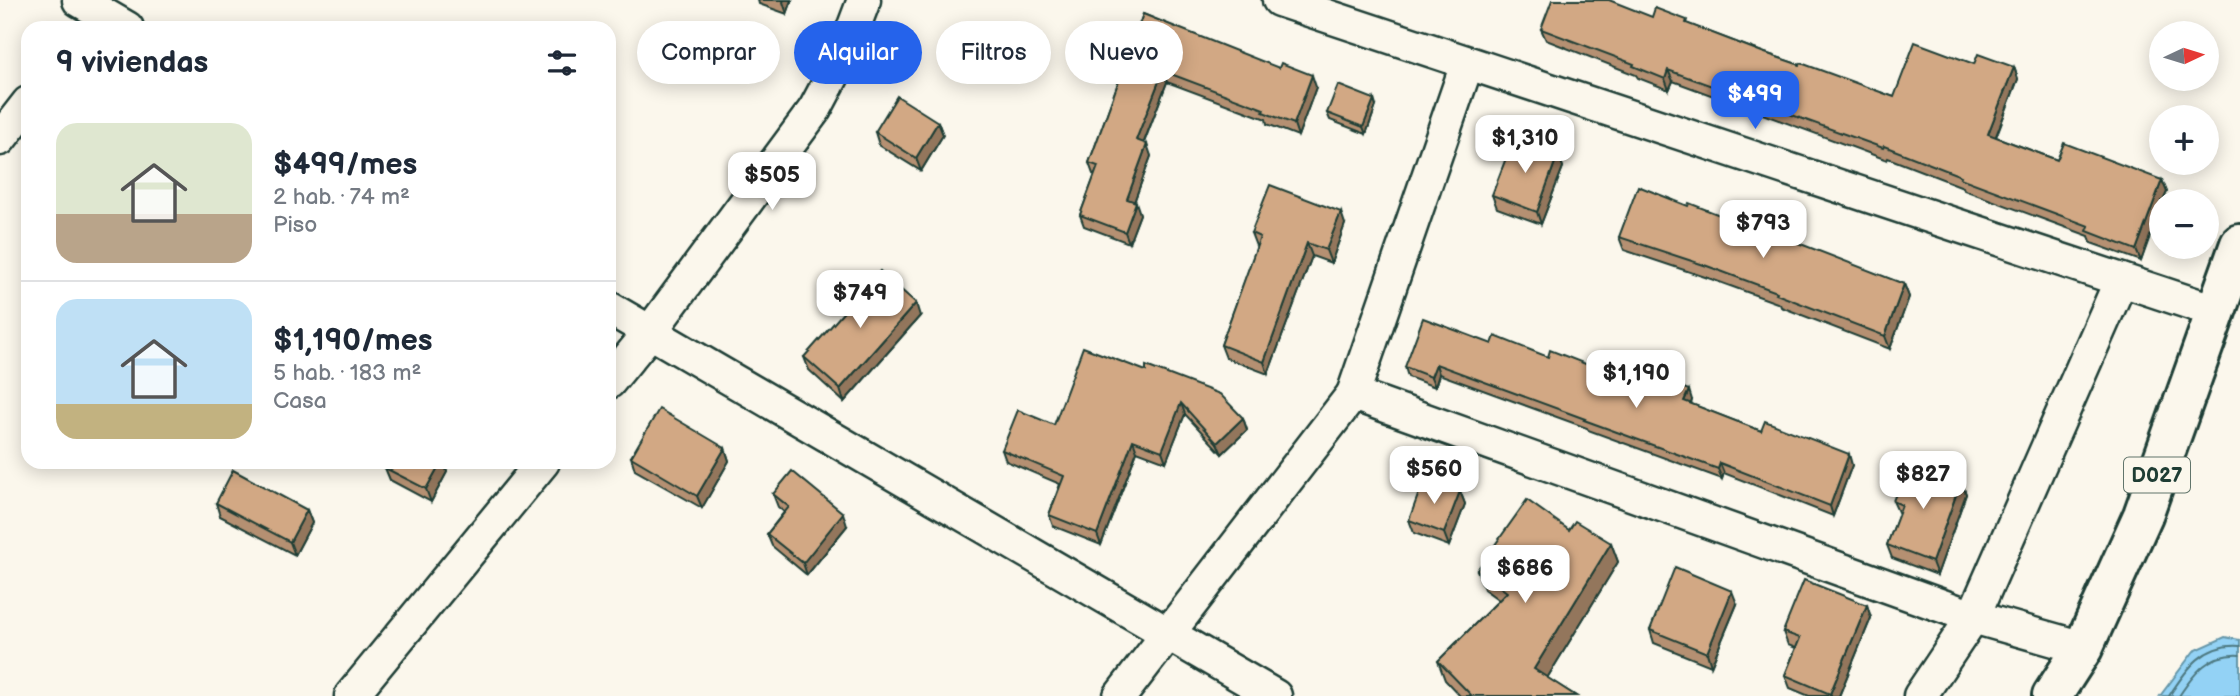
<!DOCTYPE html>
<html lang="es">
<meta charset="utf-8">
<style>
body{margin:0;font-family:"Balsamiq Sans",sans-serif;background:#f2f2f3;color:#1f2937;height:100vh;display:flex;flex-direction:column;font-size:26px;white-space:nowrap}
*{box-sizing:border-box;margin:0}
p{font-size:23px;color:#747a83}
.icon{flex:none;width:38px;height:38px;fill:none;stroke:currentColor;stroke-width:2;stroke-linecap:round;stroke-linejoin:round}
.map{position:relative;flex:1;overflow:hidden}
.side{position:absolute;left:21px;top:21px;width:595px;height:448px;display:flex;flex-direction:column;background:#fff;border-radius:21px;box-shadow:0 4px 18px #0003}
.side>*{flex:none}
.top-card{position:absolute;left:637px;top:21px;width:665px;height:63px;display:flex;gap:14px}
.needle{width:46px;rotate:86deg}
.buttons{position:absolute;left:2149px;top:21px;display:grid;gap:14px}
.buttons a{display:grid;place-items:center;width:70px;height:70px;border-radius:50%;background:#fff;box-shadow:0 4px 18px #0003;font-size:35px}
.price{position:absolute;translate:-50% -60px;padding:0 16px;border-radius:14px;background:#fff;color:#222;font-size:23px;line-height:46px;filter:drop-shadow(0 2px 4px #0008)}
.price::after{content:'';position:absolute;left:50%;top:42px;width:21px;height:16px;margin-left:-10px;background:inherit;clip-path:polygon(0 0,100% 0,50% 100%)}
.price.current{background:#2563eb;color:#fff}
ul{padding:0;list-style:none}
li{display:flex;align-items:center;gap:21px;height:175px;padding:0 35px}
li+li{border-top:2px solid #e0e1e3}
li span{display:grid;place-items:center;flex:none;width:196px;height:140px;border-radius:21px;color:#555}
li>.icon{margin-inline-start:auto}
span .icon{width:84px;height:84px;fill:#fffc;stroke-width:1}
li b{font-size:30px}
h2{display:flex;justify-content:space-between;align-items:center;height:84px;padding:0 35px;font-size:30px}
.pill{padding:0 24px;border-radius:32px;background:#fff;box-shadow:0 4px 18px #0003;font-size:24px;line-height:63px}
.pill.current{background:#2563eb;color:#fff}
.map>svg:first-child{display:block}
.water{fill:#93d2f5;stroke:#6596a8;stroke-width:2}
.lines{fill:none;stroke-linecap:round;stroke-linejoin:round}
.shore{stroke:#4d7981;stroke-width:2}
.minor-casing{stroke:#1f3d34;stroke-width:37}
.primary-casing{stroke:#1f3d34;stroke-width:44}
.minor{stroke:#fbf7ec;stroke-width:32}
.primary{stroke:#fbf7ec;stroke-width:38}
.wall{fill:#b59072;stroke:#1f3d34;stroke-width:2}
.shaded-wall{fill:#93765c;stroke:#1f3d34;stroke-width:2}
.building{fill:#d2a884;stroke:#1f3d34;stroke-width:2}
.labels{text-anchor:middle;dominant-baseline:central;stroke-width:7;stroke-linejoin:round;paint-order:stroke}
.shield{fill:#fbf7ec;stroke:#61756b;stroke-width:2}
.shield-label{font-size:21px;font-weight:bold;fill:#1f3d34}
</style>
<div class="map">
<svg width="2240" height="696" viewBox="0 0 2240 696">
<rect width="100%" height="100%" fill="#fbf7ec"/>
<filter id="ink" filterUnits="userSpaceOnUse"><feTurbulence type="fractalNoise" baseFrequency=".0143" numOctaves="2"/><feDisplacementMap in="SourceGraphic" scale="14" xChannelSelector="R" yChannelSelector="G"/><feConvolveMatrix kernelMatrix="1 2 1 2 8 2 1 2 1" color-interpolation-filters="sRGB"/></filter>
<g filter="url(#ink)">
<path class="water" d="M 2225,637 L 2240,640 L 2240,696 L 2160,696 L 2194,651 Z"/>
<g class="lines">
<g class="shore">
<path d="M 2169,696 C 2187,668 2204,643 2240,646"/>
<path d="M 2179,696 C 2195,672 2209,653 2240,655"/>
</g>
<g class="minor-casing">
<g id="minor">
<path d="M 79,0 L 127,28"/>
<path d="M 1279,0 L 2215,311"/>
<path d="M 0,139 L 28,103"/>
<path d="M 609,308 L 1275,696"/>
<path d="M 609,382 L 650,332 L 815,109 L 842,58 L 864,0"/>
<path d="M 1353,394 L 1467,64"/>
<path d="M 351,696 L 543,462"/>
<path d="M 1120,696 L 1353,394 L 1973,617 L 2083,648"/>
<path d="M 1920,696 L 1973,617 L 2121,280"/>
</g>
</g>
<g class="primary-casing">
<path id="primary" d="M 2052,696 L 2083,648 L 2143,515 L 2240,244"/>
</g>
<use href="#minor" class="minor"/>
<use href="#primary" class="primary"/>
</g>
<g class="wall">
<path d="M 758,0 L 792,0 L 787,14 L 759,4 Z"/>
<path d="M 1143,14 L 1316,87 L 1298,136 L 1267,124 L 1266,119 L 1167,82 L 1144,143 L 1151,156 L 1134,202 L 1140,214 L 1129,243 L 1084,226 L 1080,215 L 1095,175 L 1093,174 L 1089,163 Z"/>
<path d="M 1652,17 L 1688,24 L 1762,52 L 1894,97 L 1974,64 L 2014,67 L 2018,79 L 1996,137 L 2057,160 L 2162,180 L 2167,192 L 2163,201 L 2161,201 L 2141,261 L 2091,243 L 2089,236 L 1964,190 L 1963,187 L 1888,158 L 1887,160 L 1673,81 L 1669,90 L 1638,78 L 1636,75 L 1546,40 L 1541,29 Z"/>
<path d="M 1376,106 L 1366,134 L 1330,120 L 1327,113 Z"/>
<path d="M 938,122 L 943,135 L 921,171 L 879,145 L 875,132 Z"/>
<path d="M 1558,154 L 1563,167 L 1541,224 L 1497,208 L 1492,195 Z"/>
<path d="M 1688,206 L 1904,284 L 1909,297 L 1890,349 L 1781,307 L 1780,304 L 1711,279 L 1624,250 L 1619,237 Z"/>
<path d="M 1345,224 L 1331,263 L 1312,256 L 1268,374 L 1226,358 L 1221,345 L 1257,247 L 1256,246 L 1251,233 Z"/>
<path d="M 920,316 L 844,402 L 809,370 L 804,357 Z"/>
<path d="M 1492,344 L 1548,357 L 1652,390 L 1692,400 L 1691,404 L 1761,431 L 1852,465 L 1833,516 L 1724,473 L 1722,479 L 1588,430 L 1587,428 L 1439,374 L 1435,387 L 1408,377 L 1405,367 Z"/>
<path d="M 1146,371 L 1243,418 L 1247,430 L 1222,454 L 1185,414 L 1166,462 L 1137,451 L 1101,545 L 1053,526 L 1049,515 L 1060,484 L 1006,461 L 1002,450 L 1054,425 Z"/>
<path d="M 725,448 L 729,461 L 702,508 L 635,470 L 631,457 Z"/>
<path d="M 388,462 L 444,462 L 447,472 L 431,502 L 390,480 L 385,468 Z"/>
<path d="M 1961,481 L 1966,494 L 1937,575 L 1892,558 L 1887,545 L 1899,514 L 1893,501 Z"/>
<path d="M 1460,491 L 1465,504 L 1449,546 L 1414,533 L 1409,520 Z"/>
<path d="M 773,494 L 847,526 L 807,575 L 772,546 L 767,534 L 784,512 L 778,507 Z"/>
<path d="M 216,503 L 307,510 L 312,523 L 295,555 L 220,516 Z"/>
<path d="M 1569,530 L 1611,543 L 1618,562 L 1547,678 L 1576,696 L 1460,696 L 1445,680 L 1438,661 L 1499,600 L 1484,589 L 1477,570 Z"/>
<path d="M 1737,604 L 1711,666 L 1654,643 L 1650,630 Z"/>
<path d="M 1867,605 L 1871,618 L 1839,696 L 1809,696 L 1790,688 L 1785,675 L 1796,648 L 1788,645 L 1783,632 Z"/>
</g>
<g class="shaded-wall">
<path d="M 784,0 L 792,0 L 787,14 L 783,2 Z"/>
<path d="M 2014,67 L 2018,79 L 1992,146 L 1988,134 Z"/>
<path d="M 1668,70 L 1673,81 L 1669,90 L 1665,79 Z"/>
<path d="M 1163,71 L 1167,82 L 1140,152 L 1136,140 Z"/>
<path d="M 1312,75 L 1316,87 L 1298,136 L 1294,124 Z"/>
<path d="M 1374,99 L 1376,106 L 1366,134 L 1363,127 Z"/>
<path d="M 938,122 L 943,135 L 921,171 L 916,158 Z"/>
<path d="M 1147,144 L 1151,156 L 1131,210 L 1127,199 Z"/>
<path d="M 1558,154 L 1563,167 L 1541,224 L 1537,212 Z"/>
<path d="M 2162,180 L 2167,192 L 2163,201 L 2161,201 L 2161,206 L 2141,261 L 2136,250 Z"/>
<path d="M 1136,202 L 1140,214 L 1129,243 L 1125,232 Z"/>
<path d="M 1341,212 L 1345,224 L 1331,263 L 1326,250 Z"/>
<path d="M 1307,243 L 1312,256 L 1268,374 L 1264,362 Z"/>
<path d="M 1904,284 L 1909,297 L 1890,349 L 1885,336 Z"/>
<path d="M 916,303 L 920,316 L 844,402 L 840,389 Z"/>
<path d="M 1436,364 L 1439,374 L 1435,387 L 1431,377 Z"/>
<path d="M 1689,390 L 1692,400 L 1688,412 L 1684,401 Z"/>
<path d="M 1181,403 L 1185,414 L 1166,462 L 1162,451 Z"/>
<path d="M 1243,418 L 1247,430 L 1222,454 L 1217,443 Z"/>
<path d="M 1133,440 L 1137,451 L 1101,545 L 1097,534 Z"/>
<path d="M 725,448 L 729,461 L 702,508 L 697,496 Z"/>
<path d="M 1849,454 L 1852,465 L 1833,516 L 1830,506 Z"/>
<path d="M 441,462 L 444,462 L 447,472 L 431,502 L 426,489 Z"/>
<path d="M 1720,463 L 1724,473 L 1722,479 L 1718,469 Z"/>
<path d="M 1961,481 L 1966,494 L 1937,575 L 1932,562 Z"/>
<path d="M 1460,491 L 1465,504 L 1449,546 L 1444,533 Z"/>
<path d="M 307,510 L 312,523 L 295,555 L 290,542 Z"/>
<path d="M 843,513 L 847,526 L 807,575 L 803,563 Z"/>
<path d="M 1611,543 L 1618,562 L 1541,688 L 1534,669 Z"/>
<path d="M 1732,591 L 1737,604 L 1711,666 L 1707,653 Z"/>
<path d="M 1867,605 L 1871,618 L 1839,696 L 1831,696 L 1830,694 Z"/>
</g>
<g class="building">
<path d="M 1552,0 L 1609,0 L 1652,17 L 1655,8 L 1687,20 L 1686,23 L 1762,52 L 1800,65 L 1801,63 L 1894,97 L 1915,42 L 1974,64 L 1978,54 L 2014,67 L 1988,134 L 2057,160 L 2064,143 L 2162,180 L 2136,250 L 2087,231 L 2089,226 L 1960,178 L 1961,176 L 1884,146 L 1883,148 L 1668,70 L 1665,79 L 1633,66 L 1634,64 L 1541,29 Z"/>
<path d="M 1143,14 L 1279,68 L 1281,63 L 1312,75 L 1294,124 L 1263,112 L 1264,109 L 1163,71 L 1136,140 L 1147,144 L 1127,199 L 1136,202 L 1125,232 L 1080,215 L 1098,166 L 1089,163 Z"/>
<path d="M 1338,85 L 1374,99 L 1363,127 L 1327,113 Z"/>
<path d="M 897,96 L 938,122 L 916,158 L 875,132 Z"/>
<path d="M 1514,137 L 1558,154 L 1537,212 L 1492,195 Z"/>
<path d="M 1270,185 L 1341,212 L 1326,250 L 1307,243 L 1264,362 L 1221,345 L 1260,237 L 1251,233 Z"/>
<path d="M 1638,186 L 1688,206 L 1689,203 L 1743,224 L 1744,222 L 1904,284 L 1885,336 L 1776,294 L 1777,292 L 1707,266 L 1619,237 Z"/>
<path d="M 880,271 L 916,303 L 840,389 L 804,357 Z"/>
<path d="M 1423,318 L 1492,344 L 1495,336 L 1548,357 L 1550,350 L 1652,390 L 1656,378 L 1689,390 L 1684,401 L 1761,431 L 1765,421 L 1849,454 L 1830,506 L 1720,463 L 1718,469 L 1584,420 L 1585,419 L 1436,364 L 1431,377 L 1405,367 Z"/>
<path d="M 1083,347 L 1146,371 L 1146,366 L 1220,394 L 1243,418 L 1217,443 L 1181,403 L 1162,451 L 1133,440 L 1097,534 L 1049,515 L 1064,476 L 1002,450 L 1018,410 L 1054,425 Z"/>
<path d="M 659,409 L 725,448 L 697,496 L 631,457 Z"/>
<path d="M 1909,461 L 1961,481 L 1932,562 L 1887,545 L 1902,505 L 1893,501 Z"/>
<path d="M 388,462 L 441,462 L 426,489 L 385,468 Z"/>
<path d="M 233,470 L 307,510 L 290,542 L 216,503 Z"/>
<path d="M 792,471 L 843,513 L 803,563 L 767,534 L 789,507 L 773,494 Z"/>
<path d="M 1424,479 L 1460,491 L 1444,533 L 1409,520 Z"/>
<path d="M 1527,500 L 1569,530 L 1575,521 L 1611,543 L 1534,669 L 1576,696 L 1472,696 L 1438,661 L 1507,592 L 1477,570 Z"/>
<path d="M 1675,567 L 1732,591 L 1707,653 L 1650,630 Z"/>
<path d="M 1804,580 L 1867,605 L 1830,694 L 1785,675 L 1800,638 L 1783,632 Z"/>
</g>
</g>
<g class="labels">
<rect class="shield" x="2124" y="457.5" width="66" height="35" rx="5"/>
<g class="shield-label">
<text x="2157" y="475">D027</text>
</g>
</g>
</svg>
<div class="buttons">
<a><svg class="needle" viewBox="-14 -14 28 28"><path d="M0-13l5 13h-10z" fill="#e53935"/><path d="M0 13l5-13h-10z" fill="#747a83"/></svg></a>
<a>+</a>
<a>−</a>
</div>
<b class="price current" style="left:1755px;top:131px">$499</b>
<b class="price" style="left:1525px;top:175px">$1,310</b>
<b class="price" style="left:772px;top:212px">$505</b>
<b class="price" style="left:1763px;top:260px">$793</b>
<b class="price" style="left:860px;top:330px">$749</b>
<b class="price" style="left:1636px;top:410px">$1,190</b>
<b class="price" style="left:1434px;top:506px">$560</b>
<b class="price" style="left:1923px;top:511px">$827</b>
<b class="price" style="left:1525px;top:605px">$686</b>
<div class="top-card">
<a class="pill">Comprar</a>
<a class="pill current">Alquilar</a>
<a class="pill">Filtros</a>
<a class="pill">Nuevo</a>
</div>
<section class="side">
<h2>9 viviendas<svg class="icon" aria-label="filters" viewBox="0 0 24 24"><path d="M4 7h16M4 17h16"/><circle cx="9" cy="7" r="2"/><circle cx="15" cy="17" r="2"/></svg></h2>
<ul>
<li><span style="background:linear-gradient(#dfe7d0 65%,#b9a48a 0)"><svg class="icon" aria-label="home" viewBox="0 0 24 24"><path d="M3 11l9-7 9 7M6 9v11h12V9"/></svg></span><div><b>$499/mes</b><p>2 hab. · 74 m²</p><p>Piso</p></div></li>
<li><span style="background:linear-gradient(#bfe0f5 75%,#c2b280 0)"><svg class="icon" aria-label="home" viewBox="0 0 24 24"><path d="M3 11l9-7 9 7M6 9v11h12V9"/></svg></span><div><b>$1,190/mes</b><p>5 hab. · 183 m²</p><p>Casa</p></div></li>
</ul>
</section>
</div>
